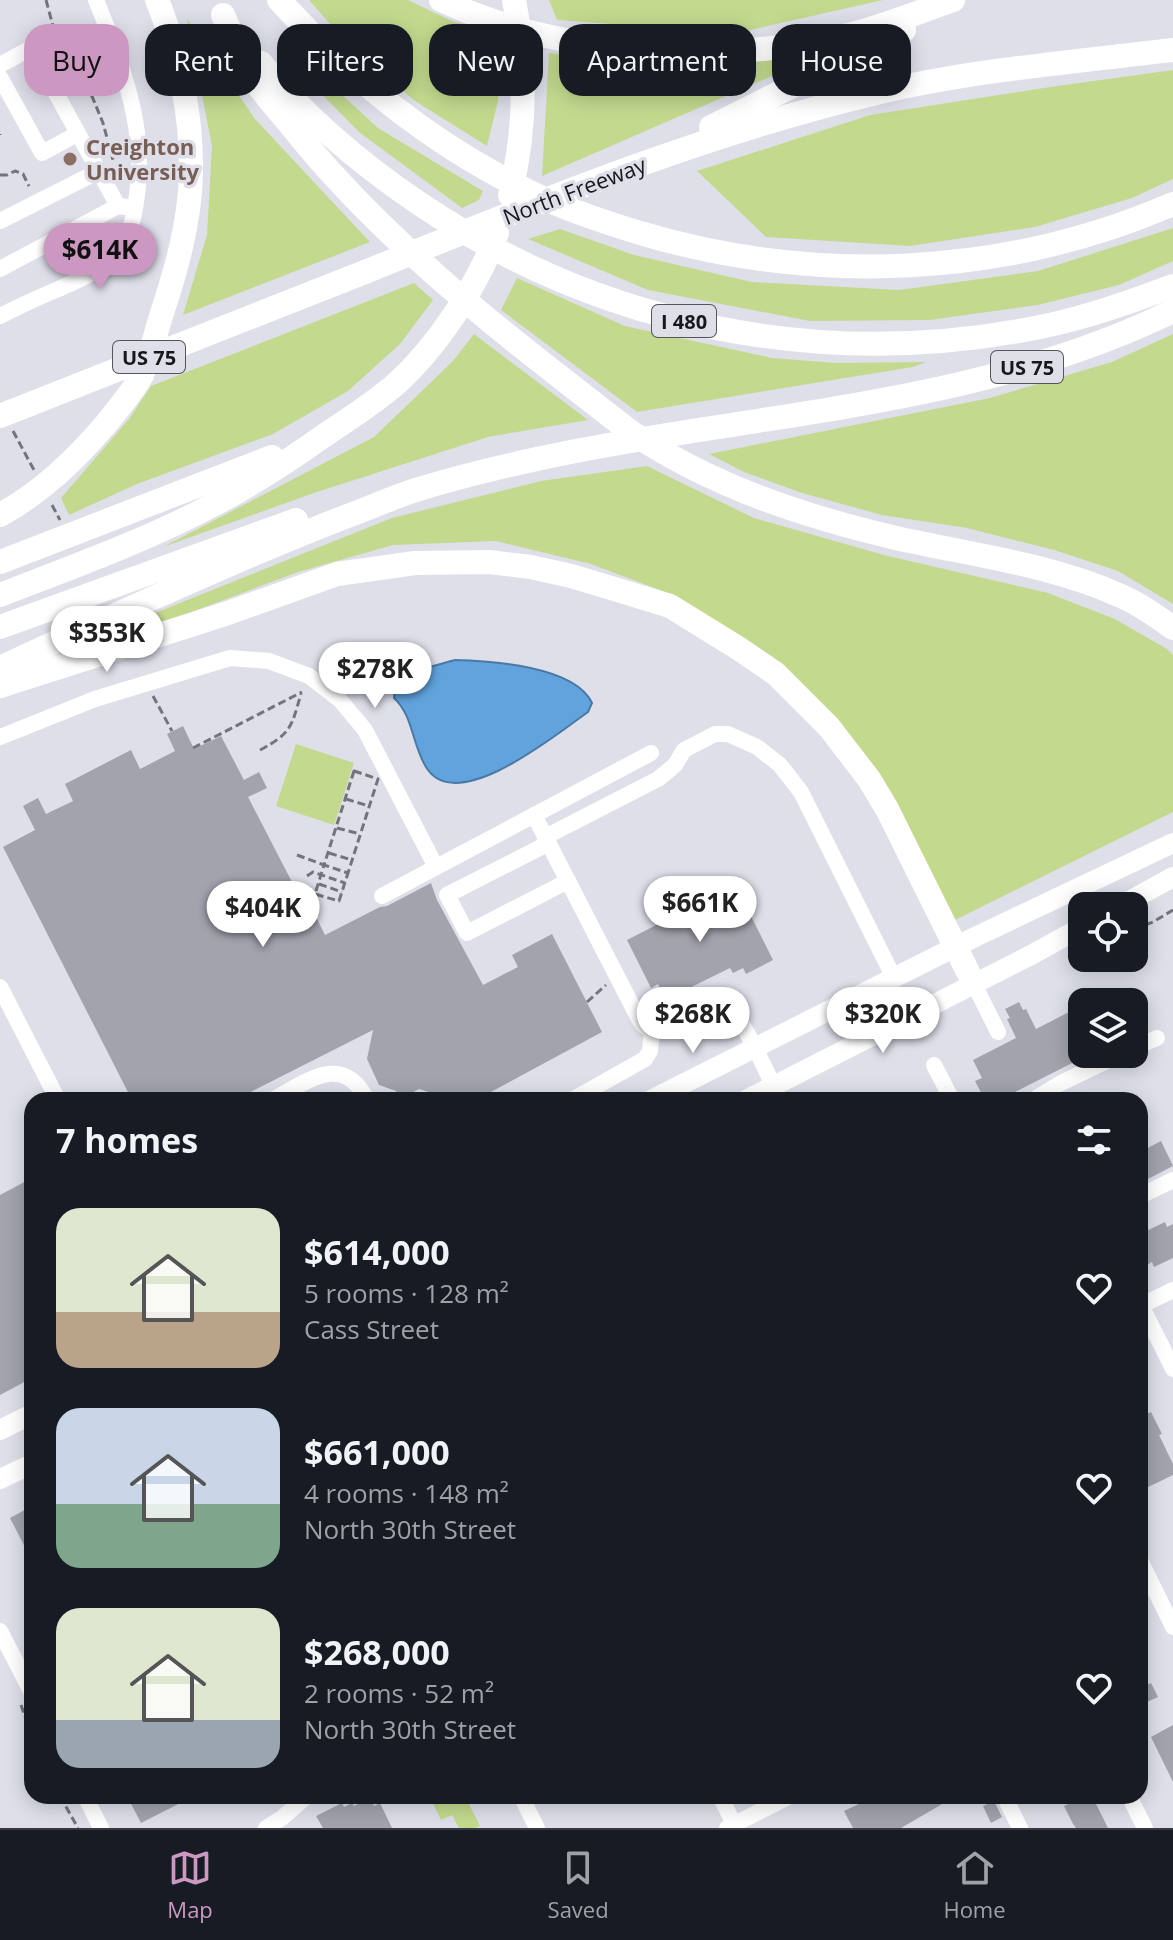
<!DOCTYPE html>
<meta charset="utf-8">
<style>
body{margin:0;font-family:"Open Sans",sans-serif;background:#20242c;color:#f1f3f6;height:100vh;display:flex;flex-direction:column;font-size:30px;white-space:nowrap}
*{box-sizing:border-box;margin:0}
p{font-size:26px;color:#9ea1a6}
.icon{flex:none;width:44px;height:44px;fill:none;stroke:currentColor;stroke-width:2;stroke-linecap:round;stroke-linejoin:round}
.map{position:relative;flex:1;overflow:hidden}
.details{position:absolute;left:24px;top:1092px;width:1124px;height:712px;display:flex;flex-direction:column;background:#171b24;border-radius:24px;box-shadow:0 4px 20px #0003}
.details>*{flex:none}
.guide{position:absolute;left:24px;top:24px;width:1126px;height:72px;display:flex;gap:16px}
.tools{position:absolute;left:1068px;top:892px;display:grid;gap:16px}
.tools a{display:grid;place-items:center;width:80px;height:80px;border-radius:16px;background:#171b24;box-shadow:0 4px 20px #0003;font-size:40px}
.price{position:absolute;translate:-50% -68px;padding:0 18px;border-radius:28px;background:#fff;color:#222;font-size:26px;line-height:52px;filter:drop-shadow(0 2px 4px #0008)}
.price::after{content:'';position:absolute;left:50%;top:48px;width:24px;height:18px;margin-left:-12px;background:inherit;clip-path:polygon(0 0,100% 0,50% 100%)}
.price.on{background:#cc98c2;color:#111}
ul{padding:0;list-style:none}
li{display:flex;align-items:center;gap:24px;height:200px;padding:0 32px}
li span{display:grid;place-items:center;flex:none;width:224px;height:160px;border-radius:24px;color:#555}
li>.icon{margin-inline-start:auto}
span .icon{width:96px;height:96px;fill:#fffc;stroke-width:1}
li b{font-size:34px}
h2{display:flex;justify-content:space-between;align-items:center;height:96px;padding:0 32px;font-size:34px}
.pill{padding:0 28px;border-radius:24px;background:#171b24;box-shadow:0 4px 20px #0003;font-size:28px;line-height:72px}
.pill.on{background:#cc98c2;color:#111}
.tab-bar{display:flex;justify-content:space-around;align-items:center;height:112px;border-top:2px solid #363941;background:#171b24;font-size:22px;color:#9ea1a6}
.tab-bar a{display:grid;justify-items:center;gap:4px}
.tab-bar .on{color:#cc98c2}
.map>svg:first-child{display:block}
.green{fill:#c3da8e}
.water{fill:#60a3dd;stroke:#4a79a3;stroke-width:2}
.building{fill:#a3a3ae}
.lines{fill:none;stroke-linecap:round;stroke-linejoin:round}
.path{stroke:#74747c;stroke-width:3;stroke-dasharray:8 4;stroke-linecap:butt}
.minor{stroke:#fff;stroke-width:16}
.major{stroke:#fff;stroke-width:20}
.highway{stroke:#fff;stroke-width:24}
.education-dot{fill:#8d6e63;stroke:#dfdfea;stroke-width:3}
.labels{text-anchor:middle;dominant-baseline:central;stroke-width:7;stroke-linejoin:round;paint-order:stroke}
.shield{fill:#dfdfea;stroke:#54545a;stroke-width:2}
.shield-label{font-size:20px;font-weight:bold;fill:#18181c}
.education-label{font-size:22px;font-weight:bold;fill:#785e54;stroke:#dfdfea;text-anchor:start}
.street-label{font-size:22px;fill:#18181c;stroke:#dfdfea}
</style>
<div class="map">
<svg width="1173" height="1828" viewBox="0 0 1173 1828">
<rect width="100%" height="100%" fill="#dfdfea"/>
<g class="green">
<path d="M 309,0 L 408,0 L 454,22 L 500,33 L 498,101 L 487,146 L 415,101 L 346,42 Z"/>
<path d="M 549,0 L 883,0 L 737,33 L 557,20 Z"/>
<path d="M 187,19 L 255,119 L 370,242 L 183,315 L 207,235 L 212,146 Z"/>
<path d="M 291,48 L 378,128 L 483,191 L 479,200 L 462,208 L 359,132 L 295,67 Z"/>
<path d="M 549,53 L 682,67 L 825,53 L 542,176 Z"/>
<path d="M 1173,70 L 1173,179 L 1132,198 L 1035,227 L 910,246 L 766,237 L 697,171 L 870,115 L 1057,86 Z"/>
<path d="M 1173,228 L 1173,261 L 1119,285 L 1038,305 L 930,320 L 810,321 L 648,290 L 528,239 L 560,229 L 634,255 L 752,282 L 899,290 L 1038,271 Z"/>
<path d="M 517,278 L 625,326 L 772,358 L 836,363 L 926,362 L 913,367 L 637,412 L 501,310 Z"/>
<path d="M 414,283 L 433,300 L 400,344 L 348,391 L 273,434 L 137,484 L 69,515 L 61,498 L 129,419 L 151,386 Z"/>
<path d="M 474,334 L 588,420 L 488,437 L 314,493 L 163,547 L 374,437 L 453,361 Z"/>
<path d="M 1173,334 L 1173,604 L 1118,571 L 1054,550 L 967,528 L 882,515 L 802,493 L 744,472 L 709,454 L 990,398 L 1112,362 Z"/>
<path d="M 647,466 L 754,518 L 884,555 L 1048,593 L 1115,619 L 1167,649 L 1173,655 L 1173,812 L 955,920 L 865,755 L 772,656 L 673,595 L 591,564 L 496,541 L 393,545 L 298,572 L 131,635 L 125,625 L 392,518 L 541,481 Z"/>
<path d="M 296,744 L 354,763 L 334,825 L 276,806 Z"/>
<path d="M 465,1796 L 480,1826 L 475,1828 L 459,1828 L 452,1815 L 441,1820 L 430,1797 Z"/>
</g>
<path class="water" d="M 455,660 C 491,661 575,666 592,703 L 588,712 C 558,733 460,814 428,770 C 412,748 414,716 394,698 C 395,672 435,666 455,660 Z"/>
<g class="building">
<path d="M 183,726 L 194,749 L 221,736 L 244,780 L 259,772 L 267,788 L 248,797 L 293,884 L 298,881 L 325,935 L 380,907 L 387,906 L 431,883 L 437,900 L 483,985 L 518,967 L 512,955 L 552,934 L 602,1032 L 476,1100 L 454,1100 L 419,1089 L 400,1099 L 396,1091 L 379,1085 L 367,1059 L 373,1030 L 235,1100 L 132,1100 L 3,847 L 35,830 L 23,806 L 38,798 L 46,814 L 73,801 L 65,784 L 131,750 L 140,769 L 175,751 L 167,734 Z"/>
<path d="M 725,882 L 739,909 L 746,906 L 773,960 L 746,974 L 743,968 L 733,973 L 730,968 L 665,1000 L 658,984 L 651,988 L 627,940 L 697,904 L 694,898 Z"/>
<path d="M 1019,1002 L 1023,1010 L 1026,1009 L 1036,1029 L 1075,1009 L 1082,1022 L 1082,1058 L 999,1100 L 985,1100 L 975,1081 L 982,1078 L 973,1060 L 1016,1038 L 1007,1019 L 1010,1018 L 1005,1009 Z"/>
<path d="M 1161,1141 L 1173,1166 L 1140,1183 L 1140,1152 Z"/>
<path d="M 32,1178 L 32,1378 L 0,1395 L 0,1195 Z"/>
<path d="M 1165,1222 L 1167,1227 L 1173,1224 L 1173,1258 L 1154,1267 L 1152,1262 L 1140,1269 L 1140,1234 Z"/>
<path d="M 1151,1412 L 1162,1434 L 1159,1435 L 1173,1464 L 1173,1475 L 1140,1491 L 1140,1417 Z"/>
<path d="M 32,1506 L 32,1561 L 10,1518 Z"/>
<path d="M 1151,1683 L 1158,1697 L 1140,1705 L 1140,1688 Z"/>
<path d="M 1173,1725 L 1173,1782 L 1151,1737 Z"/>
<path d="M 127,1796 L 194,1796 L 141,1823 Z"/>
<path d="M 876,1796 L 956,1796 L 901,1828 L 853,1828 L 844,1811 Z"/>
<path d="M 1085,1796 L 1092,1796 L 1108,1828 L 1076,1828 L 1073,1824 L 1064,1806 Z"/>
<path d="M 370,1798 L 374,1806 L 380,1803 L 392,1828 L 323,1828 L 316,1816 L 342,1803 L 344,1807 L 352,1803 L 354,1806 Z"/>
<path d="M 994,1801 L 1002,1817 L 991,1823 L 983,1806 Z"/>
</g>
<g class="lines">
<g class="path">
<path d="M 46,0 L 53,26 L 78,62 L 70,78"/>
<path d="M 78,62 L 103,123 L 113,160"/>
<path d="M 0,135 L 0,134"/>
<path d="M 0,175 L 7,175 L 15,171 L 23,174 L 29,186"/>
<path d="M 13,431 L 34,470"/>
<path d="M 52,505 L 60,520"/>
<path d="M 153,696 L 172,731"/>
<path d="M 193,748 L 302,692"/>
<path d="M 260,750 C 292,733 291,727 301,694"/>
<path d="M 354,771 L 378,779 L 348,873 L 324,865 Z"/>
<path d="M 346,799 L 369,806"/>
<path d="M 337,828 L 360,834"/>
<path d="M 329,853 L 352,860"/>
<path d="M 297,855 L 324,865 L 315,894 L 339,901 L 348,873"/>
<path d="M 307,876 L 313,872 L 345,883"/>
<path d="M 319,884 L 342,892"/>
<path d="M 1134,929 L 1153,922 L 1173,910"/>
<path d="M 587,1002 L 606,985"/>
<path d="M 21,1705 L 32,1736"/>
<path d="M 60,1796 L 78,1828"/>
</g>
<g class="minor">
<path d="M 0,65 L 31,48 L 118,206"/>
<path d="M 0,77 L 42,153 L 77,134"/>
<path d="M 0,221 L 99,171"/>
<path d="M 0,269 L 118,206 L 127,207"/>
<path d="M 0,316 C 18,307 37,298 56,290 C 72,283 90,276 104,264 C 129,243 133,226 137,195 C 147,126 121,63 96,0"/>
<path d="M 0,737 L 95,699 L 230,658 L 269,661 L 309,676 L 340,700 L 365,730 L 436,867"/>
<path d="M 534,815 L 640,1021 C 644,1026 644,1028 651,1028 C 665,1030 695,1012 708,1005 C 715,1004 720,1003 727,1006 C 743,1016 770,1080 780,1100"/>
<path d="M 545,837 L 658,779 L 675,765 L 684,750 L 715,734 L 728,734 L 757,747 L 780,765 L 801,792 L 894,978"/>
<path d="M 549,843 L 447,895 L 467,933 L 568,881"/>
<path d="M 382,896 L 651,753"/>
<path d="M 974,984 L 998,1032"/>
<path d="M 0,987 L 58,1100"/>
<path d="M 1134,1048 L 1157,1038"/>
<path d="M 934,1065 L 952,1100"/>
<path d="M 272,1100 C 307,1082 343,1051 367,1100"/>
<path d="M 572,1100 L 645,1059 L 650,1051 L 652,1029"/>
<path d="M 1033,1100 L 1061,1083 L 1121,1054"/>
<path d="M 1140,1196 L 1173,1180"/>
<path d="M 1140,1303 L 1173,1369"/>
<path d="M 1140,1306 L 1173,1290"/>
<path d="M 1140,1560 L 1173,1627"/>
<path d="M 0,1631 L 32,1693"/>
<path d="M 85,1796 L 101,1828"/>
<path d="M 521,1796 L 537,1828"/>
<path d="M 720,1796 L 736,1828"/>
<path d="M 1004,1796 L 1020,1828"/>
<path d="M 1129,1796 L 1145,1828"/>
<path d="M 266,1828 L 282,1818 L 307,1796"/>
<path d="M 727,1828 L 790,1796"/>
</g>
<g class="major">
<path d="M 1120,906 L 1173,877"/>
<path d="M 651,1100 L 975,937 L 1173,843"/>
<path d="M 746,1100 L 1031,955 L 1082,927"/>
<path d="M 0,1430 L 32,1414"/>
<path d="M 0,1479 L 32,1464"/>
</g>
<g class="highway">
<path d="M 279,0 C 351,79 436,147 532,193 C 567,210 604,222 640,233 C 816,285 1004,277 1173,204"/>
<path d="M 441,0 C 562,57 719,65 849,35 C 884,26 919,12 953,0"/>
<path d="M 223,15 C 232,35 240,57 251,75 C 263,94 279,111 293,128 C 388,247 511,339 631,432 C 712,486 802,516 896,538 C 971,555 1050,564 1121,596 C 1140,604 1156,616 1173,628"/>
<path d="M 261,63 C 306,118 361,164 420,204 C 603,327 823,371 1040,327 C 1085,318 1130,302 1173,286"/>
<path d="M 711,127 L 904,30"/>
<path d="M 510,195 C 526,130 527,66 514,0"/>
<path d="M 0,416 C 125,367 250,318 375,268 C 538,202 701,135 872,94 C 971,70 1073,62 1173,50"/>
<path d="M 0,515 C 42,492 75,460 106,424 C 117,410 130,395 139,380 C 149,364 155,335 161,316 C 176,271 190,222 191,173 C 192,115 179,54 157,0"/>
<path d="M 0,562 L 272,457"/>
<path d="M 0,595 C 72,567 145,541 213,505 C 251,485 287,462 322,437 C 347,420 373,404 396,384 C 437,347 478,285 497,233"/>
<path d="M 0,627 L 296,520"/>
<path d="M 0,668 C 75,633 150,599 226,566 C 270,547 313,529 358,512 C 377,505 396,496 416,490 C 451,479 488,470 523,462 C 740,413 971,410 1173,311"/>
<path d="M 0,686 L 225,614 L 337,574 L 415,563 L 489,562 L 531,567 L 571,576 L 608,587 L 670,606 L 738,648 L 776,674 L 829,727 L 869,779 L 887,809 L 974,984"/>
</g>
</g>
<circle class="education-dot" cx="70" cy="159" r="8"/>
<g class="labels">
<g class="shield">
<rect x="652" y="305" width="64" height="32" rx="6"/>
<rect x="113" y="341" width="72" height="32" rx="6"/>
<rect x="991" y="351" width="72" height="32" rx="6"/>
</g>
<g class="shield-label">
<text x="684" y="321">I 480</text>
<text x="149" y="357">US 75</text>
<text x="1027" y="367">US 75</text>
</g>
<g class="education-label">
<text x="86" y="146">Creighton<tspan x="86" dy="25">University</tspan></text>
</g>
<g class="street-label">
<text transform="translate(574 190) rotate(-21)">North Freeway</text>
</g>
</g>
</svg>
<div class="tools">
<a><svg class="icon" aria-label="locate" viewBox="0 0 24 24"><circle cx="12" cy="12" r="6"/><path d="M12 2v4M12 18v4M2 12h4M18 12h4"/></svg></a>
<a><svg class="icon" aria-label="layers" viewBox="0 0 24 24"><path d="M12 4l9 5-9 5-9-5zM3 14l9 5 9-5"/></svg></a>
</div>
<b class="price on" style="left:100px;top:291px">$614K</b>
<b class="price" style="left:107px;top:674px">$353K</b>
<b class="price" style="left:375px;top:710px">$278K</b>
<b class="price" style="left:700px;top:944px">$661K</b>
<b class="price" style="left:263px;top:949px">$404K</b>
<b class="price" style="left:693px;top:1055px">$268K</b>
<b class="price" style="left:883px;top:1055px">$320K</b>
<div class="guide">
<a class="pill on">Buy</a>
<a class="pill">Rent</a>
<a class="pill">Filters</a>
<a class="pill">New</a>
<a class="pill">Apartment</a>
<a class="pill">House</a>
</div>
<section class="details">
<h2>7 homes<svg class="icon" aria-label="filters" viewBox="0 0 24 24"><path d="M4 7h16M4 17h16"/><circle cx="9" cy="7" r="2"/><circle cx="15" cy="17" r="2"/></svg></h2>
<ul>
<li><span style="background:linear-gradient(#dfe7d0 65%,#b9a48a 0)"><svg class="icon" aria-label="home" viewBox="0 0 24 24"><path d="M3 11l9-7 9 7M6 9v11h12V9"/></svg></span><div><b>$614,000</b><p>5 rooms · 128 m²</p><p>Cass Street</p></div><svg class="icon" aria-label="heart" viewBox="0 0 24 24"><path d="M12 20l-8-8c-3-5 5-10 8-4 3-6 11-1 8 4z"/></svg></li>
<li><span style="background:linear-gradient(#c9d6e8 60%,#7fa58c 0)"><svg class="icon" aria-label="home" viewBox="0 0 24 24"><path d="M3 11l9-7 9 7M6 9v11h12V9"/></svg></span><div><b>$661,000</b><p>4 rooms · 148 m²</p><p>North 30th Street</p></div><svg class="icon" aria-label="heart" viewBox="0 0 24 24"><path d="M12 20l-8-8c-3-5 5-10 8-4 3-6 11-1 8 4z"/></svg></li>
<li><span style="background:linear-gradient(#dfe7d0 70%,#9aa5b1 0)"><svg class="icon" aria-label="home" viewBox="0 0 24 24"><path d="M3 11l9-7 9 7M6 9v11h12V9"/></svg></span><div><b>$268,000</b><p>2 rooms · 52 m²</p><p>North 30th Street</p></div><svg class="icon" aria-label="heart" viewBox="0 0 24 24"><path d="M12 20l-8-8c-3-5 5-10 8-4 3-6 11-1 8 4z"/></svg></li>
</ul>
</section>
</div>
<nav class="tab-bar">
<a class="on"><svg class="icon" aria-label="map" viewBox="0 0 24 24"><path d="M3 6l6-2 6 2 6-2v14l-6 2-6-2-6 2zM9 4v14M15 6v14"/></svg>Map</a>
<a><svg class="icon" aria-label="saved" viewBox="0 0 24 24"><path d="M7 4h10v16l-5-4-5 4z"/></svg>Saved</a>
<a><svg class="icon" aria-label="home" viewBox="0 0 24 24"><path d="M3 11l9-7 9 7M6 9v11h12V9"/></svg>Home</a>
</nav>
